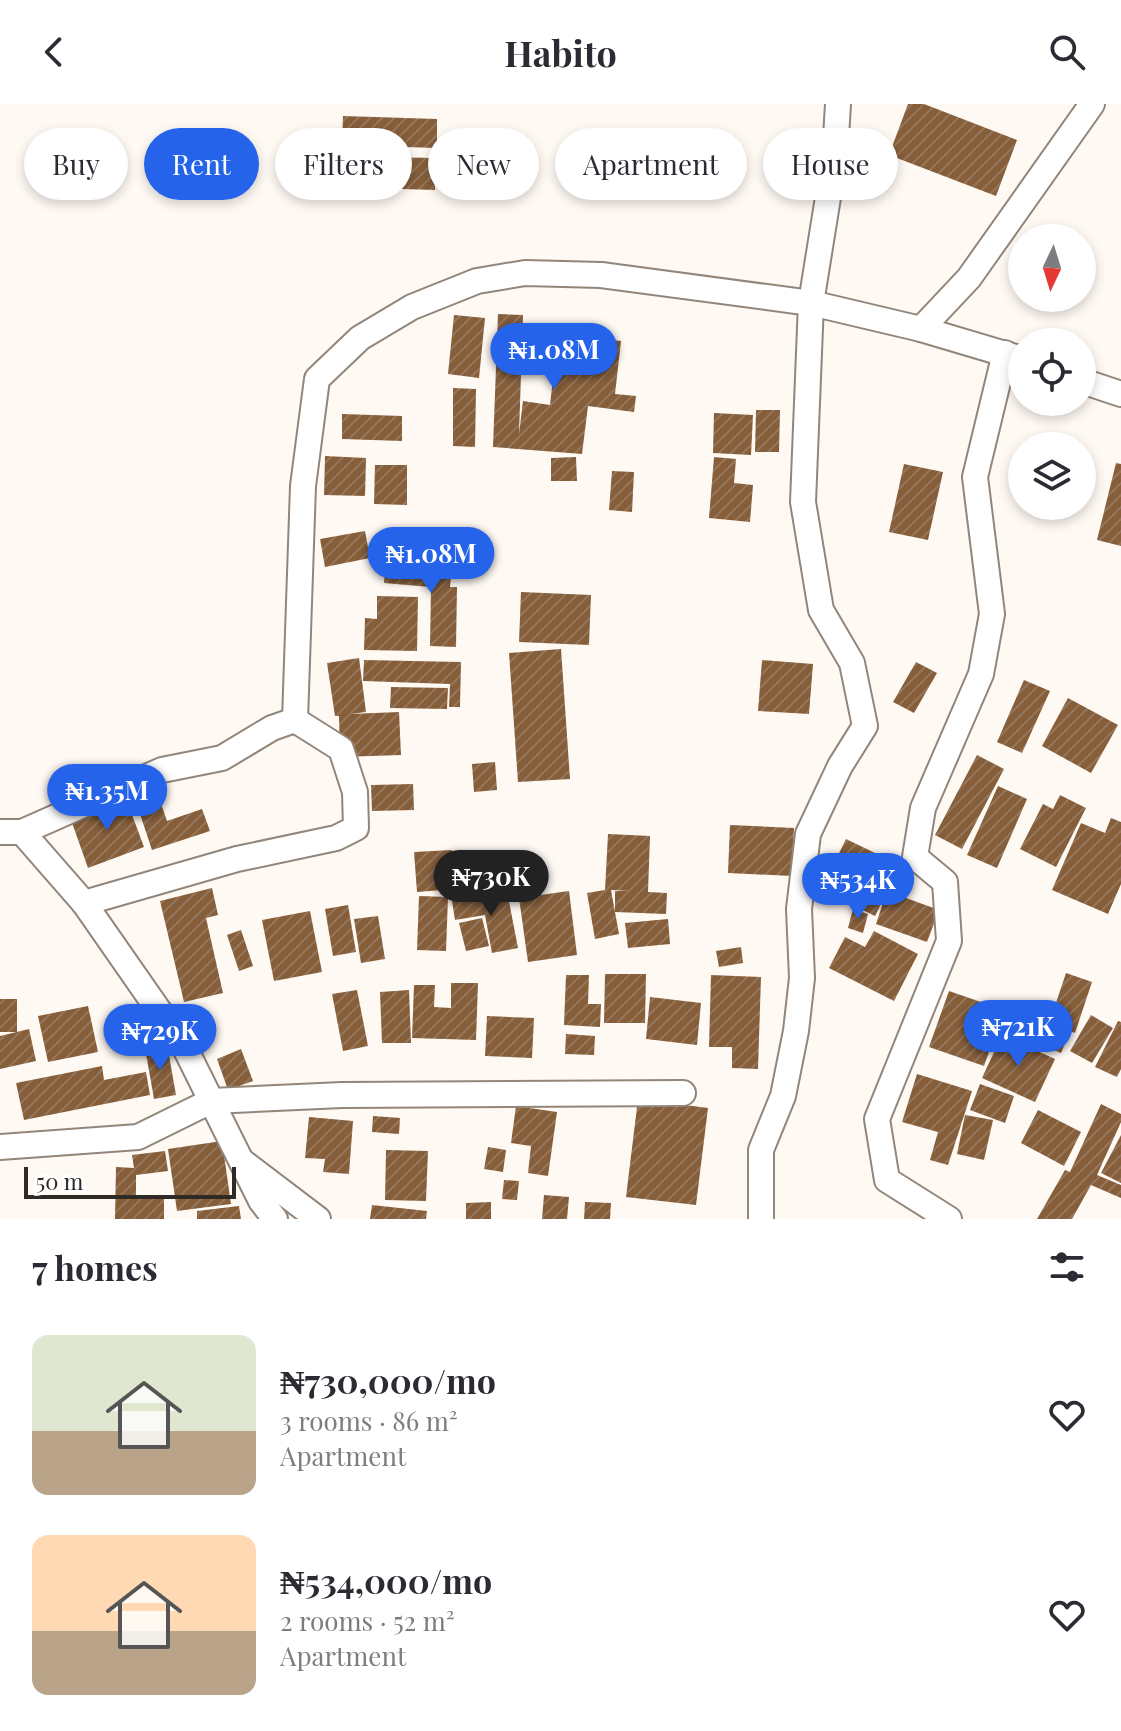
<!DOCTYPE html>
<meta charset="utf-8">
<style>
body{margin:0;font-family:"Playfair Display",serif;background:#f7f7f7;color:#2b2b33;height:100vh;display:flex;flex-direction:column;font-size:30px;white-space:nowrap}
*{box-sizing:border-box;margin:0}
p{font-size:26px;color:#7c7c81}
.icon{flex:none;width:44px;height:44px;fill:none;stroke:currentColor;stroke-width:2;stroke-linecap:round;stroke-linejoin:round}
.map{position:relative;height:1115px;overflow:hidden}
.drawer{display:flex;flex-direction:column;background:#fff;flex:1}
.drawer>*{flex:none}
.top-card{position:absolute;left:24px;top:24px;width:1074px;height:72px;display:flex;gap:16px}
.needle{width:52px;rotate:184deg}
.tools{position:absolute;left:1008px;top:120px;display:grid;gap:16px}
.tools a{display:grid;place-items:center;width:88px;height:88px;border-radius:50%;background:#fff;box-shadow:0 4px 12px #0003;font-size:40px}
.scale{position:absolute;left:24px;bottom:20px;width:212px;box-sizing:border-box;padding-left:8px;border:4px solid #302a26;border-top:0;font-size:22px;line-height:28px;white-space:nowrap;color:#302a26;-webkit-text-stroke:6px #fff;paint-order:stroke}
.price{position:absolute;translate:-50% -68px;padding:0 18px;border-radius:28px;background:#2563eb;color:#fff;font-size:26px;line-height:52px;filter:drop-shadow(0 2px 4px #0008)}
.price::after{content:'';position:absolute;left:50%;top:48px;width:24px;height:18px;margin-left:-12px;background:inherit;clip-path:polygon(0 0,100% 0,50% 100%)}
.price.on{background:#222;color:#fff}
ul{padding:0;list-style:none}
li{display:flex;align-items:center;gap:24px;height:200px;padding:0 32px}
li span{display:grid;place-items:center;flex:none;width:224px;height:160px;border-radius:16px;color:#555}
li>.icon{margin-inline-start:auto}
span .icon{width:96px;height:96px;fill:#fffc;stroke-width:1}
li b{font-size:34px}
h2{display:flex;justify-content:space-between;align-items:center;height:96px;padding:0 32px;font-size:34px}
.pill{padding:0 28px;border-radius:36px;background:#fff;box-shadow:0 4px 12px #0003;font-size:28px;line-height:72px}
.pill.on{background:#2563eb;color:#fff}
header{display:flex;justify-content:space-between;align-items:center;height:104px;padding:0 32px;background:#fff;font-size:36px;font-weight:700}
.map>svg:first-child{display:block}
.building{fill:url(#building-hatch);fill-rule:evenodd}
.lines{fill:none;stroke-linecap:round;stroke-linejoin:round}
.minor-casing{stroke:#92857a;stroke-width:28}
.minor{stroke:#fff;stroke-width:24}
</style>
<header><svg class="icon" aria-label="back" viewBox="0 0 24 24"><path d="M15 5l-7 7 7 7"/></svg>Habito<svg class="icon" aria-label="search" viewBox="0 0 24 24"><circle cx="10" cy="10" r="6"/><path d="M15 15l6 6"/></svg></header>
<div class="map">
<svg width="1121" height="1115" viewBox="0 0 1121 1115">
<defs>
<pattern id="building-hatch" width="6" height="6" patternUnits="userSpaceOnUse" patternTransform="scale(2)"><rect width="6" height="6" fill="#865e3a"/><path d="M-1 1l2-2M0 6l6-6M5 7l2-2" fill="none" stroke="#95765b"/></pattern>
</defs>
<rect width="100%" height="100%" fill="#fff9f4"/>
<g class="building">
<path d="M 908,0 L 924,0 L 1017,36 L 996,92 L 889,51 Z"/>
<path d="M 343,12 L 437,15 L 437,44 L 342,41 Z"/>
<path d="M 448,35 L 461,36 L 459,55 L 446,54 Z"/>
<path d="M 338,52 L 435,54 L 435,86 L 337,83 Z"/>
<path d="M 458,62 L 459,78 L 437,79 L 437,63 Z"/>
<path d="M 498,210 L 523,211 L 519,330 L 523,297 L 550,301 L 558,229 L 621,237 L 615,290 L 636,292 L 634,308 L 588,302 L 582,350 L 493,343 Z"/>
<path d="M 454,211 L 485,214 L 479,274 L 448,270 Z"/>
<path d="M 453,284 L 476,285 L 475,343 L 453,342 Z"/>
<path d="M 756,306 L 780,306 L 779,348 L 755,348 Z"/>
<path d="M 714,309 L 753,311 L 751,351 L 713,349 Z"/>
<path d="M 342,310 L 402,312 L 402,337 L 342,335 Z"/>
<path d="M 325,352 L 366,354 L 365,392 L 324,391 Z"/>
<path d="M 576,353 L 577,377 L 551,377 L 551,354 Z"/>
<path d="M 714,353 L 736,355 L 734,379 L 753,381 L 750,418 L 709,414 Z"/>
<path d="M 1116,359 L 1121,360 L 1121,442 L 1097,436 Z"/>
<path d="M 904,360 L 943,368 L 928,436 L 889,428 Z"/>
<path d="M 375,361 L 407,361 L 407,401 L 374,400 Z"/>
<path d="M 612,367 L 634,368 L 632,408 L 609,406 Z"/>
<path d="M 365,427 L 370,454 L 325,463 L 320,435 Z"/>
<path d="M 386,455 L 452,461 L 450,483 L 457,483 L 456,543 L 430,542 L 431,483 L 384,479 Z"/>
<path d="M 521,488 L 591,491 L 589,541 L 519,538 Z"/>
<path d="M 377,492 L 418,493 L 417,547 L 364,546 L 365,514 L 377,515 Z"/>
<path d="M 561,545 L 570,675 L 518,678 L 509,549 Z"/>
<path d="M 359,554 L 366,608 L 350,610 L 399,608 L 401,651 L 340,653 L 339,612 L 335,612 L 327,559 Z"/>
<path d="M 364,556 L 461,558 L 460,603 L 449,603 L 450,580 L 363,577 Z"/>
<path d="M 762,556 L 813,560 L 809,610 L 758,607 Z"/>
<path d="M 916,558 L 937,569 L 914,609 L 893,598 Z"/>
<path d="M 1024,576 L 1050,587 L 1022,649 L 997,638 Z"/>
<path d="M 391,583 L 448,584 L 447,605 L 390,604 Z"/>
<path d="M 1068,594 L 1118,621 L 1091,669 L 1042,642 Z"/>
<path d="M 977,651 L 1004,665 L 962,745 L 935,731 Z"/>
<path d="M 495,658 L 497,686 L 474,688 L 472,660 Z"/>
<path d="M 413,680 L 414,706 L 372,707 L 371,681 Z"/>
<path d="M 155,682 L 167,717 L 202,705 L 210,727 L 152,746 L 133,689 Z"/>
<path d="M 998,682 L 1027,695 L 997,764 L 967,751 Z"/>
<path d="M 1060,691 L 1086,704 L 1056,763 L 1020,745 L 1043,700 L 1053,705 Z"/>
<path d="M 125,692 L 144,743 L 88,764 L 70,713 Z"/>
<path d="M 1111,714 L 1121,718 L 1121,780 L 1108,810 L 1052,786 L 1081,719 L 1105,729 Z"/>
<path d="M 730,721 L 794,724 L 792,772 L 728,769 Z"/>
<path d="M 608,730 L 650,732 L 648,788 L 667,789 L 666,810 L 615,808 L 619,830 L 595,835 L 587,789 L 605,786 ZM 611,786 L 630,787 L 615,787 L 615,808 Z"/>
<path d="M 846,735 L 900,761 L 875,812 L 821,786 Z"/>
<path d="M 452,746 L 454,785 L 417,788 L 414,748 Z"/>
<path d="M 212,784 L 218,811 L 206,814 L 223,889 L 184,898 L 160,797 Z"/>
<path d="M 507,787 L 518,844 L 492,849 L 485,811 L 455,816 L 452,797 Z"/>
<path d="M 569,787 L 577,851 L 528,858 L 519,794 Z"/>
<path d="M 887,787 L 939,806 L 927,838 L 876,820 Z"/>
<path d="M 419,792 L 448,793 L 446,847 L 417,846 Z"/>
<path d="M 348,801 L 356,848 L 333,852 L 325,805 Z"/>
<path d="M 853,805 L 868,810 L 863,829 L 848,824 Z"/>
<path d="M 310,807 L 322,868 L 274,877 L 262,816 Z"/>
<path d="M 378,812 L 385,855 L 361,859 L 354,815 Z"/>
<path d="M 482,814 L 489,842 L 466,847 L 459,819 Z"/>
<path d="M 668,815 L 670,840 L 628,844 L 625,819 Z"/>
<path d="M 241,826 L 253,862 L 239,867 L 227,831 Z"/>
<path d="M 874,827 L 918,850 L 894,897 L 829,864 L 845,833 L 865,843 Z"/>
<path d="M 741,843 L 743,859 L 719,863 L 716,847 Z"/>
<path d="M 1066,869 L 1092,878 L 1075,929 L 1049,920 Z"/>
<path d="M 605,870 L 646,870 L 645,919 L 604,919 Z"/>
<path d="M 566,871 L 589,871 L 588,900 L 601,900 L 600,923 L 564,921 Z"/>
<path d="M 711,871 L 761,873 L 758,965 L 732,964 L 732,943 L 709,943 Z"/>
<path d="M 451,879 L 478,879 L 476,936 L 412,934 L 414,881 L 435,881 L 434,903 L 451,904 Z"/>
<path d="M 357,886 L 368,942 L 343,947 L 332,890 Z"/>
<path d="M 409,886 L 411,939 L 382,939 L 380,888 Z"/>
<path d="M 949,887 L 1004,906 L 984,962 L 929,943 Z"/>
<path d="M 650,893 L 701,899 L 697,941 L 646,935 Z"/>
<rect x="0" y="895" width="17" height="33"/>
<path d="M 88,902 L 98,948 L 48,958 L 38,912 Z"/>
<path d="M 1091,911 L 1113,924 L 1092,959 L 1070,947 Z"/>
<path d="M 487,912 L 534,914 L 532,954 L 485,952 Z"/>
<path d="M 1118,917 L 1121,918 L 1121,965 L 1117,973 L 1095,963 Z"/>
<path d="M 29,925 L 36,957 L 0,965 L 0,932 Z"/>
<path d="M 1035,925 L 1066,937 L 1061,949 L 1030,937 Z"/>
<path d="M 566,930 L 595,932 L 594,951 L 565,950 Z"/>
<path d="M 1002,931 L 1055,955 L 1035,998 L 982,974 Z"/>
<path d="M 167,940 L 176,991 L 154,995 L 145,944 Z"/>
<path d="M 241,945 L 253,977 L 228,986 L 217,955 Z"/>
<path d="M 102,962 L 104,976 L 146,968 L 150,991 L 24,1016 L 16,979 Z"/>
<path d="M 917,970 L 972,987 L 948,1061 L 930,1056 L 938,1028 L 902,1018 Z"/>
<path d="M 980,980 L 1014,992 L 1005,1019 L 970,1006 Z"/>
<path d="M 638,995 L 708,1004 L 696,1101 L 626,1093 Z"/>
<path d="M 1101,1000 L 1121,1010 L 1121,1018 L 1097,1071 L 1121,1081 L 1121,1094 L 1091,1081 L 1072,1115 L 1037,1115 L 1065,1066 L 1070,1068 Z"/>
<path d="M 516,1002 L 557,1008 L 548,1072 L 528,1069 L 531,1042 L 511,1039 Z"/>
<path d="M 1038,1006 L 1081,1028 L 1064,1062 L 1021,1039 Z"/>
<path d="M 965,1011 L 993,1016 L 984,1056 L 957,1050 Z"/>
<path d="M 373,1012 L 400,1014 L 399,1030 L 372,1028 Z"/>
<path d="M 309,1013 L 353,1017 L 349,1070 L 323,1068 L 325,1055 L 305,1054 Z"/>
<path d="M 1121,1031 L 1121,1079 L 1101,1069 Z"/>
<path d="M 222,1037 L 231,1100 L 177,1107 L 168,1045 Z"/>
<path d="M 488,1043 L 506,1046 L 503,1068 L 484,1065 Z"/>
<path d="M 386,1046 L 428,1047 L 426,1097 L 385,1096 Z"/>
<path d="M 165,1047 L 168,1067 L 136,1071 L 136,1091 L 164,1092 L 164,1115 L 115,1115 L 116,1063 L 134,1064 L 132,1051 Z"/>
<path d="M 504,1076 L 519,1077 L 517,1096 L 502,1095 Z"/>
<path d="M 544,1091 L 569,1093 L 567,1115 L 542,1115 Z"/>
<path d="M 491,1098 L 491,1115 L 466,1115 L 466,1099 Z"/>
<path d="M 585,1098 L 611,1099 L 610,1115 L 584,1115 Z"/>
<path d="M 372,1101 L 427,1107 L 426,1115 L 370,1115 Z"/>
<path d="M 239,1102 L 241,1115 L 197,1115 L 197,1107 Z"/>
</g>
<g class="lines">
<g class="minor-casing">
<g id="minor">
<path d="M 921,225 L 969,174 L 1092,0"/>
<path d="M 1082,277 L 1121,290"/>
<path d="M 0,728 L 22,728 L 84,799 L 185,944 L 261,1097 L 275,1115"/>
<path d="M 22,728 L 162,666 L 222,654 L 272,624 L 295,616 L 303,382 L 317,275 L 360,234 L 412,203 L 477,177 L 525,169 L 601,171 L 811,199 L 921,225 L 1022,255"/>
<path d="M 84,799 L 237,755 L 336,734 L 356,724 L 355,688 L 341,645 L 295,616"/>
<path d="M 0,1043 L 138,1033 L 211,997 L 342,991 L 683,989"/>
<path d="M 243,1058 L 318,1115"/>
<path d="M 761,1115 L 761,1046 L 783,992 L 796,927 L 802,874 L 799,805 L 808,730 L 840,662 L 865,622 L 852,559 L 821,506 L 803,398 L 811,199 L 835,50 L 838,0"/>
<path d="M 949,1115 L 887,1076 L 877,1015 L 949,837 L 945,778 L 915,753 L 923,704 L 981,570 L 992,510 L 975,373 L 1005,249"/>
</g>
</g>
<use href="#minor" class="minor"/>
</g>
</svg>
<div class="tools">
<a><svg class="needle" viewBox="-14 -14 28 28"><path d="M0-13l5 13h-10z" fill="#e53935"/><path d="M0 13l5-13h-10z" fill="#7c7c81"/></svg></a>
<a><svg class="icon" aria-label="locate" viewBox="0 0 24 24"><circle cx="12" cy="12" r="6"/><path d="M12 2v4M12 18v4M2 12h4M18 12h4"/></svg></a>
<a><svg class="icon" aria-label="layers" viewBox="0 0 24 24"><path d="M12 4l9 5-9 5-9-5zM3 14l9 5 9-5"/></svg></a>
</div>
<div class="scale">50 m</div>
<b class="price" style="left:554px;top:287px">₦1.08M</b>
<b class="price" style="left:431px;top:491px">₦1.08M</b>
<b class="price" style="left:107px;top:728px">₦1.35M</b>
<b class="price on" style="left:491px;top:814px">₦730K</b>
<b class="price" style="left:858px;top:817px">₦534K</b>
<b class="price" style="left:1018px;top:964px">₦721K</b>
<b class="price" style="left:160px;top:968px">₦729K</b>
<div class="top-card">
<a class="pill">Buy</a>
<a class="pill on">Rent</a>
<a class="pill">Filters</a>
<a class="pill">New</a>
<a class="pill">Apartment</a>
<a class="pill">House</a>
</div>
</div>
<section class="drawer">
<h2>7 homes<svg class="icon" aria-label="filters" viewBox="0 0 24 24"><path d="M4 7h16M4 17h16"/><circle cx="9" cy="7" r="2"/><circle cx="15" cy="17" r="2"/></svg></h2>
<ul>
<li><span style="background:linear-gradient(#dfe7d0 60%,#b9a48a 0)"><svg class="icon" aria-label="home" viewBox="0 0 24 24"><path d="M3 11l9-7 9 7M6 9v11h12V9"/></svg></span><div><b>₦730,000/mo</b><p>3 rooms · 86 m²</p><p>Apartment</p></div><svg class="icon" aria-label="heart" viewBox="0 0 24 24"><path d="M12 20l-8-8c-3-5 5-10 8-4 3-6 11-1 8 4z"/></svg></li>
<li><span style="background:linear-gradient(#ffd9b3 60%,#b9a48a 0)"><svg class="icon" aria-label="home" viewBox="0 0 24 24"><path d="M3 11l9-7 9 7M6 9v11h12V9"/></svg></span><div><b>₦534,000/mo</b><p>2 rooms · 52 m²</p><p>Apartment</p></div><svg class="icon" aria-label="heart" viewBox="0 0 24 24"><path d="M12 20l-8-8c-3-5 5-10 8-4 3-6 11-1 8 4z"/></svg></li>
</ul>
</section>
